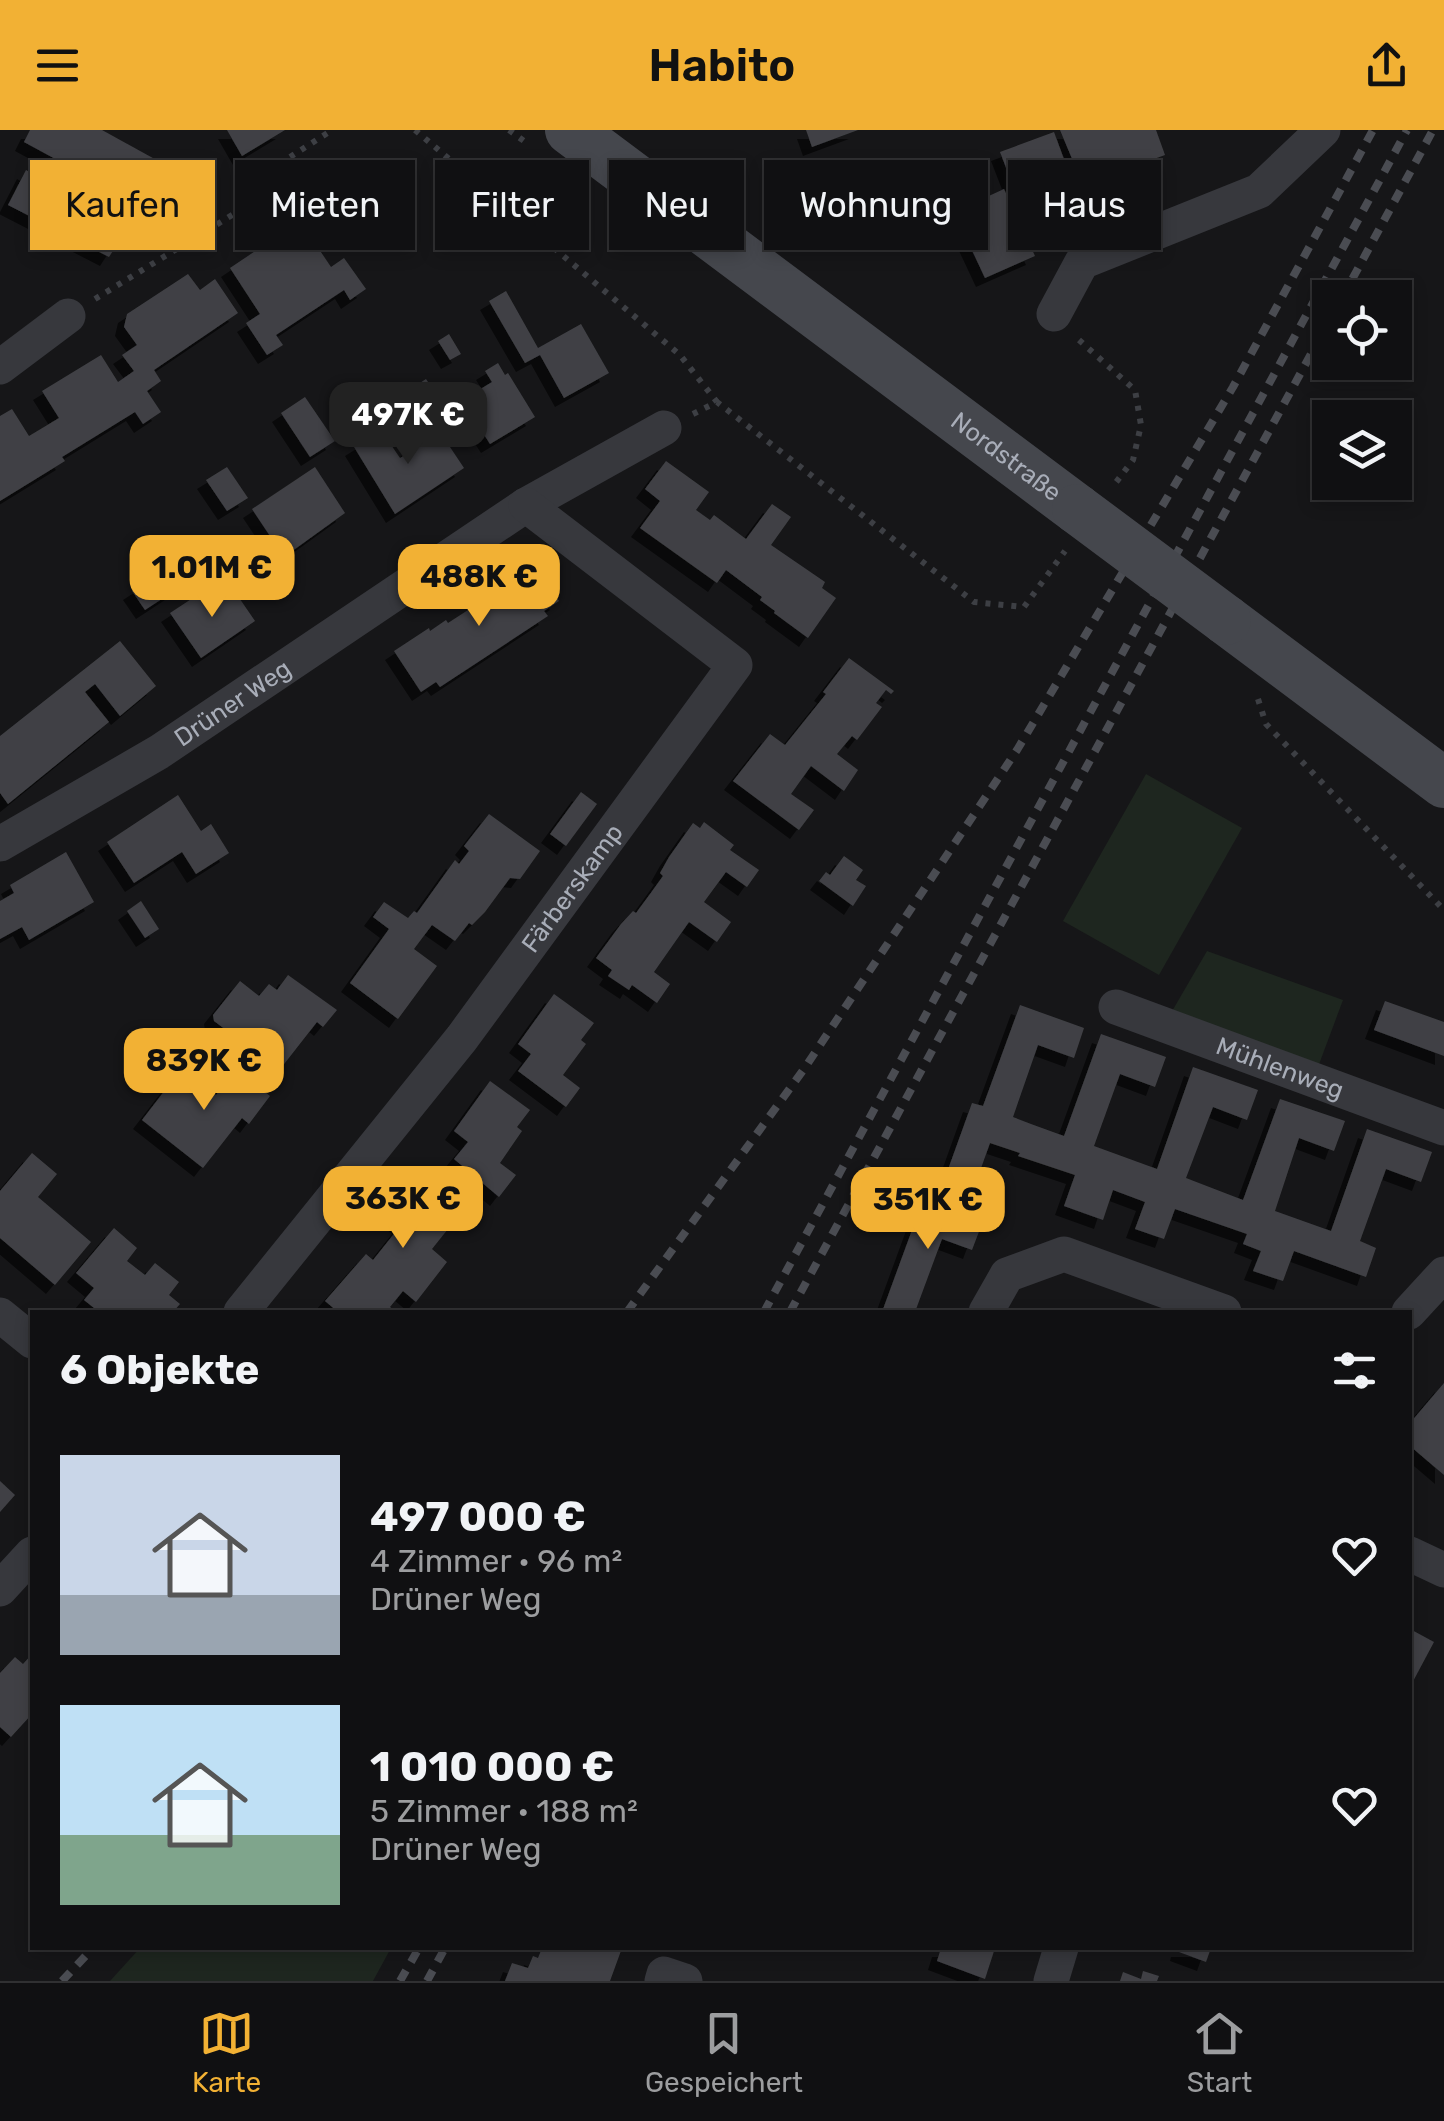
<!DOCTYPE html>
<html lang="de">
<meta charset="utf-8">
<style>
body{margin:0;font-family:Rubik,sans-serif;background:#19191b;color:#f1f3f6;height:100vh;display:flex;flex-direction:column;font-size:38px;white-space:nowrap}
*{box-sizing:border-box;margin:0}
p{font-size:32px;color:#9c9d9f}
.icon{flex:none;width:55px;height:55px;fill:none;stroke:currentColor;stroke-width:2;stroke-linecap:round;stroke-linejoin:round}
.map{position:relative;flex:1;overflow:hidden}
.drawer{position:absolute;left:30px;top:1180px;width:1382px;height:640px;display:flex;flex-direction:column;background:#101012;border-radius:0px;box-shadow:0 5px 15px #0003,0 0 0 2px #303032}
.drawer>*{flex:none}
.top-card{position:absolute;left:30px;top:30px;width:1385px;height:90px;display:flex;gap:20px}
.fabs{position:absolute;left:1312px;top:150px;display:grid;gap:20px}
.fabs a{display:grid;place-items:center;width:100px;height:100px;border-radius:0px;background:#101012;box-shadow:0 5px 15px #0003,0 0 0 2px #303032;font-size:50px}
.price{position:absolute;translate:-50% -85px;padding:0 22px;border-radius:20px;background:#f2b134;color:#111;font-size:32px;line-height:65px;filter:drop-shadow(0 2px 5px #0008)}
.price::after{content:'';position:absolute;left:50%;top:60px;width:30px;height:22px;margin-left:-15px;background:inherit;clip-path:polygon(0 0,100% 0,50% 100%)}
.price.current{background:#222;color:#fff}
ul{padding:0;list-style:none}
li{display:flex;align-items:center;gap:30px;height:250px;padding:0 30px}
li span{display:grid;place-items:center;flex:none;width:280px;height:200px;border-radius:0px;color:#555}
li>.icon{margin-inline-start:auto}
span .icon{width:120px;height:120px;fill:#fffc;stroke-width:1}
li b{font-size:42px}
h2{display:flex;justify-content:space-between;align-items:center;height:120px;padding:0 30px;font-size:42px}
.pill{padding:0 35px;border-radius:0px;background:#101012;box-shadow:0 5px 15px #0003,0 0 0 2px #303032;font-size:35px;line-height:90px}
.pill.current{background:#f2b134;color:#111}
header{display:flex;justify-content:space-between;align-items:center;height:130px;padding:0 30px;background:#f2b134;color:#111;font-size:45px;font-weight:600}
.tabs{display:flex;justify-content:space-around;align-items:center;height:140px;border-top:2px solid #303032;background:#101012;font-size:28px;color:#9c9d9f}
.tabs a{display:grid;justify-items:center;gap:5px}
.tabs .current{color:#f2b134}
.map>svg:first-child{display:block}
.green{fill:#1e261f}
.building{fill:#404145;filter:url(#shadow)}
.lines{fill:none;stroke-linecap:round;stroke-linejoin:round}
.path{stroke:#3d3f44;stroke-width:6;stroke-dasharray:5 8;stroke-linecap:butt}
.street{stroke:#37383d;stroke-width:35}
.secondary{stroke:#45474d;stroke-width:50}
.rail{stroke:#4a4c52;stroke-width:8;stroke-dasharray:12 10;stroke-linecap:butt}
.secondary-bridge{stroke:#45474d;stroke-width:50}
.labels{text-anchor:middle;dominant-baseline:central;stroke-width:8;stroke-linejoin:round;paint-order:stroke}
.street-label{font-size:25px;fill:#a8adb8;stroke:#111113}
</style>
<header><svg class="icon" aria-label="menu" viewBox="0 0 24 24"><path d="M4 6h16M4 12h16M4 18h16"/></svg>Habito<svg class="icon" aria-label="share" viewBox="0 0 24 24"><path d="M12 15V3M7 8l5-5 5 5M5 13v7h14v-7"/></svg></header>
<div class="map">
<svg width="1444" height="1851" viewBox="0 0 1444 1851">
<defs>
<filter id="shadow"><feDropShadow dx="-9" dy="9" stdDeviation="0" flood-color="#0009"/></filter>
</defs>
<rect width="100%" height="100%" fill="#161618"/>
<g class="green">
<path d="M 1146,644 L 1242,698 L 1159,845 L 1063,791 Z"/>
<path d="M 1207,821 L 1343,870 L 1318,937 L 1171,883 Z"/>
<path d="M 140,1818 L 391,1818 L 373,1851 L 110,1851 Z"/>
</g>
<g class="building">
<path d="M 30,0 L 102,0 L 200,54 L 177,95 L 24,12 Z"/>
<path d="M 227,0 L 285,0 L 242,26 Z"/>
<path d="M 806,0 L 858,0 L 812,17 Z"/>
<path d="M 1060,0 L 1156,0 L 1165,25 L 1115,43 L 1113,37 L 1099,42 L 1097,36 L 1078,43 Z"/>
<path d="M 1054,2 L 1065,32 L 1012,53 L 1000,22 Z"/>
<path d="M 26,40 L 129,96 L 109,127 L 8,75 Z"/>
<path d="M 1004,59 L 1035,126 L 985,148 L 954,82 Z"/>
<path d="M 300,91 L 331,137 L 344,128 L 366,159 L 350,170 L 344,160 L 276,205 L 283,215 L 267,225 L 246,193 L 260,184 L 230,138 Z"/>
<path d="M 188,144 L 200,160 L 215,149 L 238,183 L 154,240 L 161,251 L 147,261 L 161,282 L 143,294 L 135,282 L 62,327 L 65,331 L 0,371 L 0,286 L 12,279 L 29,306 L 59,288 L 42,261 L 101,225 L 118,252 L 134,241 L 122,225 L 137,215 L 124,197 L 127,184 Z"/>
<path d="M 506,161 L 538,218 L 581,194 L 609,243 L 564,268 L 540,225 L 525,233 L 489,171 Z"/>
<path d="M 449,204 L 461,224 L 450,230 L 438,211 Z"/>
<path d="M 498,233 L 505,245 L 508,243 L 535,287 L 490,314 L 481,300 L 475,304 L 465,289 L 472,285 L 464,269 L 492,252 L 485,241 Z"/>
<path d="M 426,249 L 448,282 L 431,293 L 409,260 Z"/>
<path d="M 305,267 L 335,311 L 310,327 L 281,283 Z"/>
<path d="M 438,299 L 464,338 L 395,384 L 354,317 L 381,300 L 400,328 L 405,325 L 403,322 Z"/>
<path d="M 666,331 L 709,362 L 696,380 L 710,390 L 714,385 L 746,409 L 772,374 L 791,387 L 771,415 L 825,452 L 822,458 L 836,468 L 808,508 L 774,483 L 775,481 L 760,470 L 762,467 L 726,440 L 717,453 L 640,398 L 660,371 L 645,359 Z"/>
<path d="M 227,337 L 248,368 L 227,381 L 206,350 Z"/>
<path d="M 315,337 L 345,383 L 284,427 L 252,379 Z"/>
<path d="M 533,430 L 559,471 L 544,481 L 548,486 L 440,557 L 436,552 L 421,562 L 394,521 L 429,498 L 430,501 L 446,490 L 448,493 L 468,480 L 487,468 L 484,465 L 499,456 L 497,453 Z"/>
<path d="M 161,442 L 174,461 L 145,480 L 132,461 Z"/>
<path d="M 231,456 L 255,491 L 201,528 L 170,483 L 205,460 L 211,469 Z"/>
<path d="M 120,511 L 156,556 L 120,586 L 95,554 L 85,562 L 109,592 L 8,674 L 0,663 L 0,606 Z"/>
<path d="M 849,528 L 894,561 L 891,564 L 886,560 L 876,573 L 882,577 L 857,610 L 852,606 L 837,624 L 858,640 L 844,661 L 811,636 L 791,664 L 814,680 L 799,700 L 733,651 L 770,604 L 785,615 L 826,564 L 823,562 Z"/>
<path d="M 581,662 L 597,674 L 566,716 L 550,704 Z"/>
<path d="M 178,665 L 201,701 L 211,694 L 229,723 L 196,744 L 182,722 L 134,753 L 107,712 Z"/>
<path d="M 489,684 L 540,721 L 520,749 L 510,748 L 485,782 L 472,795 L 469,793 L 455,811 L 432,795 L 414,819 L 437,836 L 398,889 L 350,853 L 389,799 L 373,787 L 384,772 L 408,788 L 414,781 L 417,783 L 455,730 L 459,734 L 469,721 L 464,716 Z"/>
<path d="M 704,692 L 734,715 L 730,720 L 759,740 L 747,757 L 726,742 L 704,772 L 731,792 L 717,812 L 689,792 L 654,842 L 670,854 L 657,873 L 632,855 L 629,860 L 608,846 L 612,840 L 596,828 L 621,794 L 633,781 L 636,783 L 650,764 L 663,746 L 660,743 L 669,727 L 693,693 L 700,698 Z"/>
<path d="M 66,722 L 94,772 L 29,810 L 22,797 L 0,809 L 0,771 L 14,763 L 10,755 Z"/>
<path d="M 844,726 L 863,740 L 856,750 L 866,756 L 853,776 L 819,751 L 826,742 L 830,745 Z"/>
<path d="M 141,771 L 159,799 L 145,808 L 127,781 Z"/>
<path d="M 288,845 L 337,880 L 323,897 L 317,892 L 274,947 L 226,910 L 230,903 L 214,891 L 213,885 L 240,851 L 259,866 L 269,854 L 277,860 Z"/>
<path d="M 554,864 L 594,893 L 581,910 L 586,914 L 563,945 L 580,958 L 566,977 L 518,941 L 531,924 L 518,914 Z"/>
<path d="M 1385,871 L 1444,892 L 1444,926 L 1374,900 Z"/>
<path d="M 1020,875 L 1084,898 L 1074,928 L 1038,915 L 1013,987 L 1031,994 L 1064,1006 L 1101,904 L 1166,927 L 1155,957 L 1120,944 L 1094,1016 L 1157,1039 L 1193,937 L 1258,960 L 1247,990 L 1213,977 L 1186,1048 L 1243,1070 L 1280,969 L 1345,991 L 1334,1021 L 1299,1008 L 1275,1081 L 1331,1101 L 1367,999 L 1432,1022 L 1421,1052 L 1386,1039 L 1360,1111 L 1376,1118 L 1366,1147 L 1294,1121 L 1283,1151 L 1253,1141 L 1261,1121 L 1243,1114 L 1247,1104 L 1175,1079 L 1164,1109 L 1135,1099 L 1145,1072 L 1113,1060 L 1103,1090 L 1064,1076 L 1075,1045 L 1018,1026 L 1020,1023 L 990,1013 L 970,1069 L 941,1059 L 972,973 L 983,976 Z"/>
<path d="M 182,938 L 216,965 L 236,939 L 270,966 L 249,994 L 242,988 L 203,1038 L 142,990 Z"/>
<path d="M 490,951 L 530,980 L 517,997 L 522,1001 L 500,1033 L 516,1045 L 499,1067 L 454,1029 L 468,1012 L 454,1001 Z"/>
<path d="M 32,1023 L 57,1044 L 38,1067 L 91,1112 L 55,1155 L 0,1108 L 0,1061 Z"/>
<path d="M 428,1037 L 466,1069 L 452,1085 L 456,1089 L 432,1119 L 447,1132 L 416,1172 L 403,1161 L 390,1177 L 396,1182 L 338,1182 L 325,1171 L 366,1124 L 373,1130 L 401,1095 L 388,1084 Z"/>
<path d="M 923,1070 L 983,1091 L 972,1120 L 942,1109 L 915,1182 L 882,1182 Z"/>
<path d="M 114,1098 L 137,1118 L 127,1131 L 145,1145 L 155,1133 L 179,1152 L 169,1165 L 180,1174 L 173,1182 L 99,1182 L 84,1170 L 94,1158 L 76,1143 Z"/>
<path d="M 1444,1253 L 1444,1345 L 1410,1316 L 1410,1293 Z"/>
<path d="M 0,1351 L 15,1365 L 0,1382 Z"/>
<path d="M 1410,1499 L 1434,1512 L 1410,1557 Z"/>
<path d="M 32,1524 L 32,1584 L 11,1607 L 0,1597 L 0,1543 L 15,1527 L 23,1534 Z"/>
<path d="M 542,1818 L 622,1818 L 610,1851 L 505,1851 L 512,1833 L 528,1838 L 533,1826 L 538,1828 Z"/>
<path d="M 941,1818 L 995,1818 L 985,1849 L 937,1831 Z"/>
<path d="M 1180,1818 L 1211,1818 L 1206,1832 L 1179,1822 Z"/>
<path d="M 1143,1841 L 1159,1846 L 1157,1851 L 1120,1851 L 1123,1842 L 1141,1849 Z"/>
</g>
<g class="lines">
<g class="path">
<path d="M 415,0 L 680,225 L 717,272"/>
<path d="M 509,0 L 528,14"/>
<path d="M 95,169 L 273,60 L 284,31 L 332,0"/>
<path d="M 1079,210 L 1135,260 L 1141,295 L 1133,330 L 1114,355"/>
<path d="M 693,284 L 717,272 L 974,472 L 1024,477 L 1065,421"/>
<path d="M 1258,569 L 1266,594 L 1444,780"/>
</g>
<g class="street">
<path d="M 1054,184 L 1082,132 L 1259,61 L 1323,0"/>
<path d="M 0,237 L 68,186"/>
<path id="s1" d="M 0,714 L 159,622 L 526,375 L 664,298"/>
<path id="s2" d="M 1116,877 L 1444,998"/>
<path id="s3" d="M 241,1182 L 462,908 L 735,535 L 526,375"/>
<path d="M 986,1182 L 1007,1145 L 1064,1124 L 1224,1182"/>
<path d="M 1409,1182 L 1444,1144"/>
<path d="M 0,1185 L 32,1211"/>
<path d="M 1410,1424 L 1444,1440"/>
<path d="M 0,1459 L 32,1424"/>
<path d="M 662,1851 L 664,1844 L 685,1851"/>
<path d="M 1051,1851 L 1061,1818"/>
</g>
<g class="secondary">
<path id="s4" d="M 570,0 L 1077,379"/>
<path d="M 1226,490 L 1444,653"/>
</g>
<g class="rail">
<path d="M 1342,168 L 1433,0"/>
<path d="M 627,1182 L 804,939 L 1017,620 L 1233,257 L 1373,0"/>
<path d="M 764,1182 L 1407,0"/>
<path d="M 790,1182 L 1330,189"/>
<path d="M 62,1851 L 93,1818"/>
<path d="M 400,1851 L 419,1818"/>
<path d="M 427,1851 L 445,1818"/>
</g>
<path class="secondary-bridge" d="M 1077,379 L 1226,490"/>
</g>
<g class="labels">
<g class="street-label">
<text stroke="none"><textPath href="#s4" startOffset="545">Nordstraße</textPath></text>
<text stroke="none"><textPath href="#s1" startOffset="272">Drüner Weg</textPath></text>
<text stroke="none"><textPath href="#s3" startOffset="538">Färberskamp</textPath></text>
<text stroke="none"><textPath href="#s2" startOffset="175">Mühlenweg</textPath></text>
</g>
</g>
</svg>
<div class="fabs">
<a><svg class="icon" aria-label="locate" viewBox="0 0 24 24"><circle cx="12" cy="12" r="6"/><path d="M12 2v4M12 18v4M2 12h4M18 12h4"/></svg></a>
<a><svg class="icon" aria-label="layers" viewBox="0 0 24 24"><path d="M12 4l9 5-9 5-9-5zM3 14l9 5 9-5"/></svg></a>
</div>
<b class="price current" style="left:408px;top:337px">497K €</b>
<b class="price" style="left:212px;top:490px">1.01M €</b>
<b class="price" style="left:479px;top:499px">488K €</b>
<b class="price" style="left:204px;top:983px">839K €</b>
<b class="price" style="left:403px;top:1121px">363K €</b>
<b class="price" style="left:928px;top:1122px">351K €</b>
<div class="top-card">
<a class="pill current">Kaufen</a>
<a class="pill">Mieten</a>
<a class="pill">Filter</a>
<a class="pill">Neu</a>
<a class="pill">Wohnung</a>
<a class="pill">Haus</a>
</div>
<section class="drawer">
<h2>6 Objekte<svg class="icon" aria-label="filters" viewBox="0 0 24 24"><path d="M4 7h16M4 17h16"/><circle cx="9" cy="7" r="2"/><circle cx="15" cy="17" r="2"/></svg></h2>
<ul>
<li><span style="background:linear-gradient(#c9d6e8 70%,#9aa5b1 0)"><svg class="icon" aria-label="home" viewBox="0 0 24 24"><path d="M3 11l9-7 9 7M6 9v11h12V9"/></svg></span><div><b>497 000 €</b><p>4 Zimmer · 96 m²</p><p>Drüner Weg</p></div><svg class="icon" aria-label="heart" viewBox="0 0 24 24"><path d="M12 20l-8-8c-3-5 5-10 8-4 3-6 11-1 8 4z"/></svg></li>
<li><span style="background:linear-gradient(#bfe0f5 65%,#7fa58c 0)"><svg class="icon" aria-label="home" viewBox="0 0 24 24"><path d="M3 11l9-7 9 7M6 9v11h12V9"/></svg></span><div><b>1 010 000 €</b><p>5 Zimmer · 188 m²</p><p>Drüner Weg</p></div><svg class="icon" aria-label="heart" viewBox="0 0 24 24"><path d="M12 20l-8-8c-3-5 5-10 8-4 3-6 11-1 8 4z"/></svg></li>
</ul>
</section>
</div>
<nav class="tabs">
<a class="current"><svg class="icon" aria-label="map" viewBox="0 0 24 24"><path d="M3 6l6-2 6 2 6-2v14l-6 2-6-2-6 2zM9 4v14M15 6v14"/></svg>Karte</a>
<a><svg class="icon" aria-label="saved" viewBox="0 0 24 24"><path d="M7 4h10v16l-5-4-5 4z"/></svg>Gespeichert</a>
<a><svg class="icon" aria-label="home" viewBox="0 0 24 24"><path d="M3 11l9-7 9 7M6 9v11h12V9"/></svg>Start</a>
</nav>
